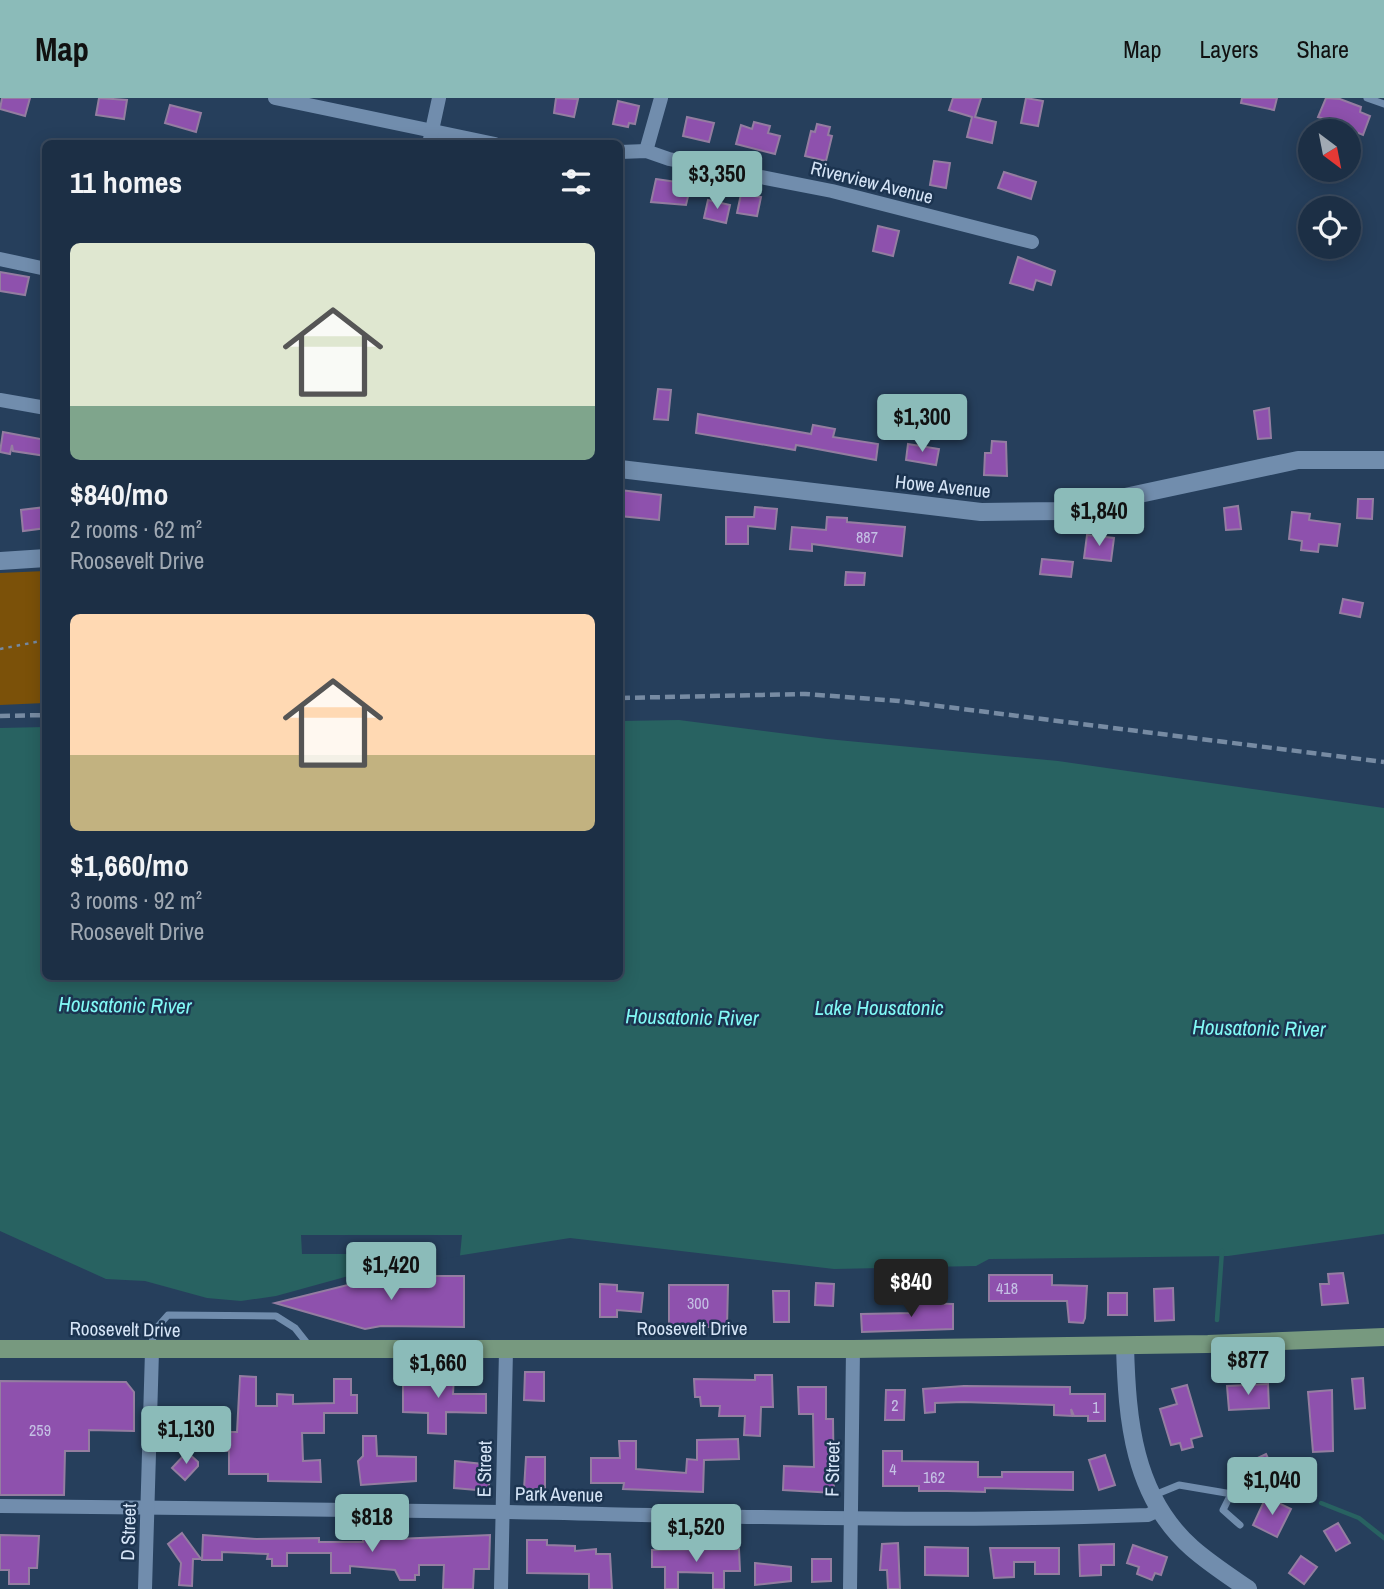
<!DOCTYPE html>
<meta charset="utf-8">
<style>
body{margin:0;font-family:"Archivo Narrow",sans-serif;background:#293b50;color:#f1f3f6;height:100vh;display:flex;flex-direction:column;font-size:26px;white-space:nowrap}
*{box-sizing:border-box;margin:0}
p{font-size:23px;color:#a0a9b3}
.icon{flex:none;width:38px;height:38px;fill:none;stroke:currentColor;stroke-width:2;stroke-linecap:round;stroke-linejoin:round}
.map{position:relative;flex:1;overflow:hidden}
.side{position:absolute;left:42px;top:42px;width:581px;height:840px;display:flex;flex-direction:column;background:#1c2f45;border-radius:10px;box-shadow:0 4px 18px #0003,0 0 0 2px #3a4a5e}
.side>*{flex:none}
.needle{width:46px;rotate:148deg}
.controls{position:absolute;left:1298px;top:21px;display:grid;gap:14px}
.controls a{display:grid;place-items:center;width:63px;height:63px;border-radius:50%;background:#1c2f45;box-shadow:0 4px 18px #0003,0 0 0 2px #3a4a5e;font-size:35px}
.price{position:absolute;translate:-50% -60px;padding:0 16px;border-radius:7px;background:#8bbbb9;color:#111;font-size:23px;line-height:46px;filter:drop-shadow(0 2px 4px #0008)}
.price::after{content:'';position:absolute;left:50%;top:42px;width:21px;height:16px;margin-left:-10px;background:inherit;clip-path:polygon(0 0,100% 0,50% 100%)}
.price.active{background:#222;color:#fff}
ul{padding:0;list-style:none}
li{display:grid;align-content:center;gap:14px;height:371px;padding:0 28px}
li span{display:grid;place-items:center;height:217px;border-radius:10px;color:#555}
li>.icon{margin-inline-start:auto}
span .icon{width:126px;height:126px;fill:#fffc;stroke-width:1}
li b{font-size:30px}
h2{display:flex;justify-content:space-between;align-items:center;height:84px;padding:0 28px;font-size:30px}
header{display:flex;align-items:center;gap:42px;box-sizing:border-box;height:98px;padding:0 35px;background:#8bbbb9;color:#111}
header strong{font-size:33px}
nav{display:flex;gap:38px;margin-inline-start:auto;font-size:24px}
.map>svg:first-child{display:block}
.green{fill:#7b5109}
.water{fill:#286261}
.pier{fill:#263f5c}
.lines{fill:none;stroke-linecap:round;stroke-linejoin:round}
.stream{stroke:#286261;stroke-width:4.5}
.building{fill:#8e51ad;stroke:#947da1;stroke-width:2}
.path{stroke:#7589a1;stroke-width:2.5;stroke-dasharray:3.5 5;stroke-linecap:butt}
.service{stroke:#718dad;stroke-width:7}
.minor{stroke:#718dad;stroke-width:14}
.tertiary{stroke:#718dad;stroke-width:18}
.secondary{stroke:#718dad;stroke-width:18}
.primary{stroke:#77997f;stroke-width:18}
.rail{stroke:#778ba3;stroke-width:4.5;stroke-dasharray:10 5;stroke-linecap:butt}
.labels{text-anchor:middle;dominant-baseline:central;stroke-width:5;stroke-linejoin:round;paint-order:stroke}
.number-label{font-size:16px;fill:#c4c0e4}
.street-label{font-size:19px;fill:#d6e5f7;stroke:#1c3450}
.water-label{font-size:21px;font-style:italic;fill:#82faf6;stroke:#1c3450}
</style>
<header>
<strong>Map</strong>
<nav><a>Map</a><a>Layers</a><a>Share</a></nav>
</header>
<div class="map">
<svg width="1384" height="1491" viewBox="0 0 1384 1491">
<rect width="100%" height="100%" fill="#263f5c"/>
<path class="green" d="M 45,473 L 45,605 L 0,607 L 0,475 Z"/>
<path class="water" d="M 679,622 L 827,641 L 1058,663 L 1384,710 L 1384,1136 L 1228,1158 L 989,1161 L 976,1168 L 834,1171 L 570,1140 L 374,1171 L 276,1198 L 241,1203 L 207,1200 L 145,1183 L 106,1181 L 0,1133 L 0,630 L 45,629 L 46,878 L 620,878 L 620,623 Z"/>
<path class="pier" d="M 301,1137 L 462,1137 L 460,1158 L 374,1171 L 374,1156 L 302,1156 Z"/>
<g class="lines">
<g class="stream">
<path d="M 1217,1222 L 1222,1153"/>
<path d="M 1321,1405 L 1359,1420 L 1384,1440"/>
</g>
</g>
<g class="building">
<path d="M 2,0 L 30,0 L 25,18 L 0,11 Z"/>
<path d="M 99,0 L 127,2 L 124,21 L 96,17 Z"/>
<path d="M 556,0 L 578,1 L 574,19 L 554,15 Z"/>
<path d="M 953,0 L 981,0 L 975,19 L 996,24 L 992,45 L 967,39 L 972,19 L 949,12 Z"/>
<path d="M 1026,0 L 1043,3 L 1038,28 L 1021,25 Z"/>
<path d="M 1242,0 L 1277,0 L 1274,12 L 1241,5 Z"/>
<path d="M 1326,0 L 1340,1 L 1361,9 L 1360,14 L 1370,18 L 1363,37 L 1351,32 L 1352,29 L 1318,19 Z"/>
<path d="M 618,3 L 639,8 L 635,26 L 629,25 L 628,29 L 613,26 Z"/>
<path d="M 170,7 L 201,15 L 196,34 L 165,25 Z"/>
<path d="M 687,19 L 714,25 L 709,44 L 683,38 Z"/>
<path d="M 754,24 L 770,28 L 768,35 L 780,38 L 775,56 L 736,46 L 741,27 L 752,31 Z"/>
<path d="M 817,26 L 830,29 L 828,37 L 832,38 L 826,63 L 805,58 L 811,33 L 815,34 Z"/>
<path d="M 934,63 L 950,65 L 946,90 L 930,87 Z"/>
<path d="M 1004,74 L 1036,84 L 1031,101 L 998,90 Z"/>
<path d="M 656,81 L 691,86 L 686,107 L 651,104 Z"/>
<path d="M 741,96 L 761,99 L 757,118 L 737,115 Z"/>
<path d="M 708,102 L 730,107 L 726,125 L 704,120 Z"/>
<path d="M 878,128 L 899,133 L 893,158 L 873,153 Z"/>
<path d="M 1018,159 L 1055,173 L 1051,187 L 1036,182 L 1033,192 L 1010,185 Z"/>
<path d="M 0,174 L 29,179 L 25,197 L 0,193 Z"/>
<path d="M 658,291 L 671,292 L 668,322 L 654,321 Z"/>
<path d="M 1269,310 L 1271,340 L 1258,341 L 1254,313 Z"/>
<path d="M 698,316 L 811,336 L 813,327 L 835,331 L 833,339 L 878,346 L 876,362 L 796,347 L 795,352 L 696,335 Z"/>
<path d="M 3,334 L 46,342 L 46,358 L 13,353 L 12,347 L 10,356 L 0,354 Z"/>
<path d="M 992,343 L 1006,344 L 1007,378 L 984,377 L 985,355 L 991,355 Z"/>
<path d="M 908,346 L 939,351 L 936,367 L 906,362 Z"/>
<path d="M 620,392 L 661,397 L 659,422 L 620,418 Z"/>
<path d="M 1358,401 L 1373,401 L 1372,421 L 1357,420 Z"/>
<path d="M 1238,408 L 1241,431 L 1226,432 L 1224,410 Z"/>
<path d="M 46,409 L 46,430 L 23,433 L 21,412 Z"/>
<path d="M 755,409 L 777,411 L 775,431 L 748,428 L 748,446 L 726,446 L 726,419 L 754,419 Z"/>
<path d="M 1292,414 L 1310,416 L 1309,422 L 1340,426 L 1337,448 L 1319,446 L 1318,454 L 1301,452 L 1302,443 L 1289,441 Z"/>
<path d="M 827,419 L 847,420 L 847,424 L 905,429 L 902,458 L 812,446 L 812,453 L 790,451 L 792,429 L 826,432 Z"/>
<path d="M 1087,437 L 1114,440 L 1111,463 L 1084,460 Z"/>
<path d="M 1042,461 L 1073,464 L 1071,479 L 1040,476 Z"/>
<path d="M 846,474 L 865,475 L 864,487 L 845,487 Z"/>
<path d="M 1343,501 L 1363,505 L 1360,519 L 1340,515 Z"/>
<path d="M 1343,1175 L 1348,1205 L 1322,1207 L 1320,1186 L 1329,1186 L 1328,1176 Z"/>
<path d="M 989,1177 L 1052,1177 L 1052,1187 L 1087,1188 L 1085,1220 L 1083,1225 L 1069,1224 L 1067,1203 L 989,1203 Z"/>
<path d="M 384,1178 L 464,1178 L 464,1229 L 381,1228 L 365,1231 L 275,1205 Z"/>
<path d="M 816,1185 L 834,1186 L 833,1208 L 815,1207 Z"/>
<path d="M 600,1186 L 617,1187 L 617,1193 L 643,1195 L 641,1214 L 617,1212 L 617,1219 L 600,1219 Z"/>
<path d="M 669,1187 L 728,1187 L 727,1229 L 669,1229 Z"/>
<path d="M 1173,1190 L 1174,1222 L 1155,1223 L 1154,1191 Z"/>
<path d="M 773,1193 L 789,1193 L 789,1224 L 774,1224 Z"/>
<rect x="1108" y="1195" width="19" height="22"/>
<path d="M 912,1205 L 953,1206 L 953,1231 L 862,1234 L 861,1216 L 912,1215 Z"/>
<path d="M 525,1274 L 544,1274 L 544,1303 L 524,1302 Z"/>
<path d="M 441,1277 L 454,1278 L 453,1296 L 486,1296 L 486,1315 L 446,1314 L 446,1336 L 428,1335 L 428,1315 L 403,1314 L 403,1279 Z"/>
<path d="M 755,1277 L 772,1277 L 773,1309 L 761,1309 L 760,1338 L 744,1337 L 745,1318 L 719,1318 L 720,1308 L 701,1308 L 700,1299 L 695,1299 L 694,1281 L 755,1282 Z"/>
<path d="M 240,1278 L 256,1279 L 256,1308 L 277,1308 L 277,1296 L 293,1297 L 293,1306 L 334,1305 L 334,1281 L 351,1281 L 351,1297 L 357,1297 L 357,1315 L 324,1315 L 324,1335 L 302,1335 L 303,1363 L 320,1362 L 321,1384 L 268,1383 L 268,1376 L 229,1376 L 229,1353 L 215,1353 L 215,1345 L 199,1345 L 199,1334 L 237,1334 Z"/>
<path d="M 1363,1280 L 1365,1310 L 1355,1311 L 1352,1281 Z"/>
<path d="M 0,1283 L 126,1284 L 134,1294 L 134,1333 L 89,1332 L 89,1353 L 65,1353 L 64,1397 L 0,1397 Z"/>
<path d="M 1268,1286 L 1269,1310 L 1229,1312 L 1227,1288 Z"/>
<path d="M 1187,1287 L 1202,1338 L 1191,1341 L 1193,1349 L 1182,1352 L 1180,1345 L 1171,1347 L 1160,1311 L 1177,1306 L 1172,1291 Z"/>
<path d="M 964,1288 L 1070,1289 L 1070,1296 L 1105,1296 L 1105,1323 L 1088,1323 L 1088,1318 L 1074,1318 L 1071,1311 L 1072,1318 L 1054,1317 L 1054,1307 L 963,1304 L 935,1305 L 935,1314 L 925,1315 L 923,1291 Z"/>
<path d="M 798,1289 L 826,1289 L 826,1321 L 833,1321 L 834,1395 L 783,1392 L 784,1368 L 814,1369 L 813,1316 L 799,1316 Z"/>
<path d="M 886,1292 L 905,1292 L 904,1322 L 885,1322 Z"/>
<path d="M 1332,1292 L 1333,1353 L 1313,1354 L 1308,1294 Z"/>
<path d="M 363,1338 L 376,1338 L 377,1358 L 416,1359 L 416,1383 L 361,1387 L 358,1363 L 363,1358 Z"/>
<path d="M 738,1341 L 739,1361 L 704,1362 L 703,1394 L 623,1391 L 624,1385 L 591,1385 L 591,1360 L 620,1360 L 619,1343 L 636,1343 L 636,1371 L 686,1375 L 687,1361 L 697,1362 L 697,1342 Z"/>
<path d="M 883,1353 L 902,1353 L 902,1363 L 978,1364 L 978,1379 L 1002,1379 L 1002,1374 L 1073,1374 L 1073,1392 L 985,1390 L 985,1394 L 947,1393 L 919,1393 L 919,1388 L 883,1388 Z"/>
<path d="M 187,1354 L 198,1364 L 198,1368 L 185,1382 L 172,1370 Z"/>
<path d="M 1266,1356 L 1273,1371 L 1258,1378 L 1251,1363 Z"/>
<path d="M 1105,1357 L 1115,1387 L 1099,1392 L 1089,1362 Z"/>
<path d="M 526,1359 L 545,1359 L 545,1391 L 524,1391 Z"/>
<path d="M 455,1363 L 492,1367 L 488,1393 L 454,1390 Z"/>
<path d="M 1266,1399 L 1291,1411 L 1277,1439 L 1253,1427 Z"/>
<path d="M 1338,1425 L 1350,1445 L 1336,1453 L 1324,1433 Z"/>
<path d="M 182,1435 L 201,1461 L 193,1461 L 192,1488 L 179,1487 L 181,1465 L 168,1446 Z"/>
<path d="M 0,1437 L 39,1438 L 37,1470 L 29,1470 L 29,1486 L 9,1486 L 9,1472 L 0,1472 Z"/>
<path d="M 203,1437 L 256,1441 L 319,1440 L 319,1444 L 363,1444 L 363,1439 L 396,1441 L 490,1437 L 489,1471 L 474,1471 L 473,1491 L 443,1491 L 444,1467 L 419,1467 L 419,1477 L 415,1477 L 415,1482 L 400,1482 L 395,1472 L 350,1468 L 350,1475 L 331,1475 L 331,1455 L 287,1455 L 287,1468 L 272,1468 L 272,1461 L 267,1461 L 268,1456 L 222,1454 L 222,1462 L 202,1462 Z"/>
<path d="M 527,1442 L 547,1442 L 547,1447 L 575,1448 L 575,1453 L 596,1451 L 596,1456 L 610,1456 L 612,1491 L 589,1491 L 589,1476 L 527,1475 Z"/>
<path d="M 898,1445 L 900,1491 L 888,1491 L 887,1472 L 880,1472 L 882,1446 Z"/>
<path d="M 1114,1446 L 1114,1467 L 1101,1467 L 1101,1477 L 1080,1478 L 1079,1447 Z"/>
<path d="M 1133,1447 L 1167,1459 L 1161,1477 L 1155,1475 L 1152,1482 L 1137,1476 L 1139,1469 L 1127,1465 Z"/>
<path d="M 925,1449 L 968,1450 L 968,1478 L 925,1477 Z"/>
<path d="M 990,1450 L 1059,1450 L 1059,1476 L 1035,1476 L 1035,1464 L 1014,1464 L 1014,1479 L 994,1480 Z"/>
<path d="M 739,1451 L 740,1473 L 724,1473 L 724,1491 L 713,1491 L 713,1475 L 678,1474 L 678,1491 L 665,1491 L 665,1469 L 652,1469 L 652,1452 Z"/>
<path d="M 1301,1458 L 1317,1469 L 1304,1486 L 1289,1475 Z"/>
<path d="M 812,1461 L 831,1461 L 831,1483 L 812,1484 Z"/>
<path d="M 755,1465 L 791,1469 L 791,1483 L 755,1487 Z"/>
</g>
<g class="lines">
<path class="path" d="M 0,551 L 46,542"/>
<g class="service">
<path d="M 1367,0 L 1384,6"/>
<path d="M 152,1251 L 153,1234 L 168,1217 L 276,1218 L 295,1230 L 310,1249"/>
<path d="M 1152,1398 L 1179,1387 L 1232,1396"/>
<path d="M 1240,1427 L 1223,1412 L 1238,1382 L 1261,1386"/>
</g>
<g class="minor">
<path d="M 275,0 L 495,46"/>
<path d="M 429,46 L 439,0"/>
<path d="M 646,53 L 661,0"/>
<path d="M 620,54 L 646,53 L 669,61 L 832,93 L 1032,144"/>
<path d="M 0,161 L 46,171"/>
<path d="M 0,302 L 46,310"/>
<path d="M 0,1408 C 167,1410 335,1411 502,1414 C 717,1418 932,1425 1148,1417 L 1159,1412"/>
<path d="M 145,1491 L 152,1253"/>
<path d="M 501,1491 L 506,1252"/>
<path d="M 850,1491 L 853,1251"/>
</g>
<path class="tertiary" d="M 1125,1248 C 1127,1321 1133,1398 1192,1450 C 1209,1465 1229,1478 1248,1491"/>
<g class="secondary">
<path d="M 620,371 L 981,414 L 1060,413 L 1298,362 L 1384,362"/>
<path d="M 0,463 L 46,460"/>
</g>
<path class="primary" d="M 0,1251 L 853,1251 L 1208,1246 L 1384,1239"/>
<g class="rail">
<path d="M 620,600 L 805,596 L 899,603 L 1384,664"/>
<path d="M 0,618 L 46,617"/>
</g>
</g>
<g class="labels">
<g class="number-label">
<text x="867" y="439">887</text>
<text x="1007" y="1190">418</text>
<text x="698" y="1205">300</text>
<text x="895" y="1307">2</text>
<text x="1096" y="1309">1</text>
<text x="40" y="1332">259</text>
<text x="893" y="1371">4</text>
<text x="934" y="1379">162</text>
</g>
<g class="street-label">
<text transform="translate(872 84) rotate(14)">Riverview Avenue</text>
<text transform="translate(943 388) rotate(6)">Howe Avenue</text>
<text x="692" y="1230">Roosevelt Drive</text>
<text transform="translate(125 1231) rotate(1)">Roosevelt Drive</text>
<text transform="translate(484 1371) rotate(-89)">E Street</text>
<text transform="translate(832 1371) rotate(-89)">F Street</text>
<text transform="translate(559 1396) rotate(1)">Park Avenue</text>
<text transform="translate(128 1434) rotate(-88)">D Street</text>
</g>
<g class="water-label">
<text transform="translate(125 907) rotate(1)">Housatonic River</text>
<text x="879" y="909">Lake Housatonic</text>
<text transform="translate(692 919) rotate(1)">Housatonic River</text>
<text transform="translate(1259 930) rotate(1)">Housatonic River</text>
</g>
</g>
</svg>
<div class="controls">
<a><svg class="needle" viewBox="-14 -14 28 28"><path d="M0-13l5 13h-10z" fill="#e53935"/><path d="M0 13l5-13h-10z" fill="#a0a9b3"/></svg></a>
<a><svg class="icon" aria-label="locate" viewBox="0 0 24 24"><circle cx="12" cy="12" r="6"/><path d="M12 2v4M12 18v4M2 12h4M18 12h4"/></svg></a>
</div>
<b class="price" style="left:717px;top:113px">$3,350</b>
<b class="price" style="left:922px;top:356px">$1,300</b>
<b class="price" style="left:1099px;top:450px">$1,840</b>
<b class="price" style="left:391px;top:1204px">$1,420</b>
<b class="price active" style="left:911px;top:1221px">$840</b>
<b class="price" style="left:1248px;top:1299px">$877</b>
<b class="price" style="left:438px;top:1302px">$1,660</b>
<b class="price" style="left:186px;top:1368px">$1,130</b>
<b class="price" style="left:1272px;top:1419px">$1,040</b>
<b class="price" style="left:372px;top:1456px">$818</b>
<b class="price" style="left:696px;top:1466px">$1,520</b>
<section class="side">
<h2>11 homes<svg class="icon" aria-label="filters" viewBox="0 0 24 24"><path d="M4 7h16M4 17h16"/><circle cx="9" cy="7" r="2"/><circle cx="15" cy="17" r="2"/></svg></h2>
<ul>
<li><span style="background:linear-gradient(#dfe7d0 75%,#7fa58c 0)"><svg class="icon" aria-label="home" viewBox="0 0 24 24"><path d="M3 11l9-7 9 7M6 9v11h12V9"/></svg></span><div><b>$840/mo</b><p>2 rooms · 62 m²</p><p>Roosevelt Drive</p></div></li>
<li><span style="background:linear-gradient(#ffd9b3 65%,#c2b280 0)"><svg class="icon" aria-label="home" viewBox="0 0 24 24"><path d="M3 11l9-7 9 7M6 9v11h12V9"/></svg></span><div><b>$1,660/mo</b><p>3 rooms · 92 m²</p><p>Roosevelt Drive</p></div></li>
</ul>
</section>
</div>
